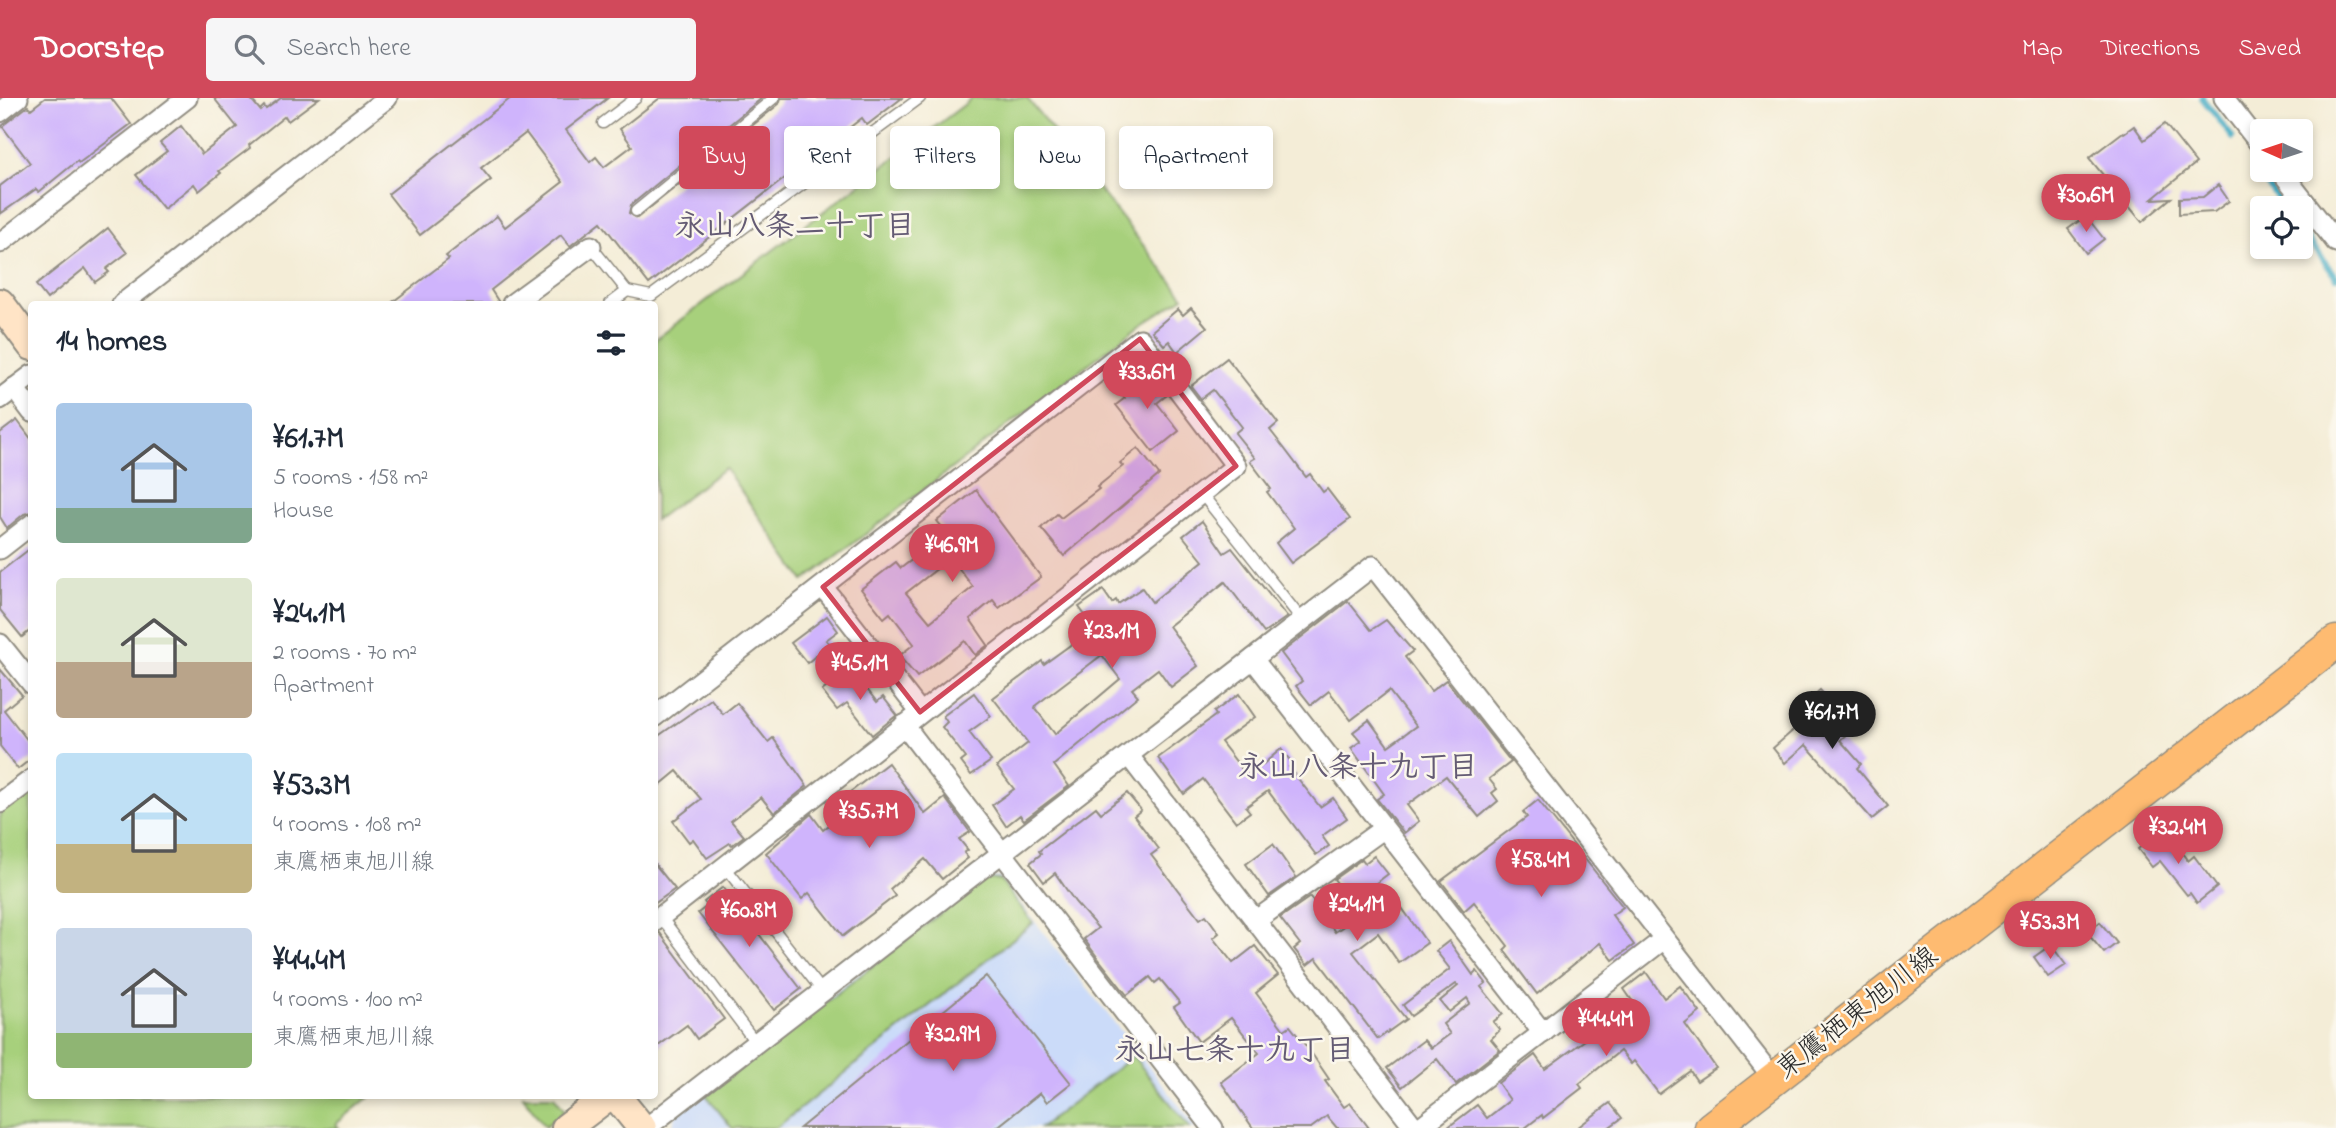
<!DOCTYPE html>
<meta charset="utf-8">
<style>
body{margin:0;font-family:"Indie Flower","Klee One",sans-serif;background:#f6f6f7;color:#1f2937;height:100vh;display:flex;flex-direction:column;font-size:26px;white-space:nowrap}
*{box-sizing:border-box;margin:0}
p{font-size:23px;color:#747a83}
.icon{flex:none;width:38px;height:38px;fill:none;stroke:currentColor;stroke-width:2;stroke-linecap:round;stroke-linejoin:round}
.map{position:relative;flex:1;overflow:hidden}
.panel{position:absolute;left:28px;top:203px;width:630px;height:798px;display:flex;flex-direction:column;background:#fff;border-radius:7px;box-shadow:0 4px 10px #0003}
.panel>*{flex:none}
.banner{position:absolute;left:679px;top:28px;width:665px;height:63px;display:flex;gap:14px}
.needle{width:46px;rotate:273deg}
.fabs{position:absolute;left:2250px;top:21px;display:grid;gap:14px}
.fabs a{display:grid;place-items:center;width:63px;height:63px;border-radius:7px;background:#fff;box-shadow:0 4px 10px #0003;font-size:35px}
.price{position:absolute;translate:-50% -60px;padding:0 16px;border-radius:24px;background:#d1495b;color:#fff;font-size:23px;line-height:46px;filter:drop-shadow(0 2px 4px #0008)}
.price::after{content:'';position:absolute;left:50%;top:42px;width:21px;height:16px;margin-left:-10px;background:inherit;clip-path:polygon(0 0,100% 0,50% 100%)}
.price.active{background:#222;color:#fff}
ul{padding:0;list-style:none}
li{display:flex;align-items:center;gap:21px;height:175px;padding:0 28px}
li span{display:grid;place-items:center;flex:none;width:196px;height:140px;border-radius:7px;color:#555}
li>.icon{margin-inline-start:auto}
span .icon{width:84px;height:84px;fill:#fffc;stroke-width:1}
li b{font-size:30px}
h2{display:flex;justify-content:space-between;align-items:center;height:84px;padding:0 28px;font-size:30px}
.tag{padding:0 24px;border-radius:7px;background:#fff;box-shadow:0 4px 10px #0003;font-size:24px;line-height:63px}
.tag.active{background:#d1495b;color:#fff}
header{display:flex;align-items:center;gap:42px;box-sizing:border-box;height:98px;padding:0 35px;background:#d1495b;color:#fff}
header strong{font-size:33px}
nav{display:flex;gap:38px;margin-inline-start:auto;font-size:24px}
.search{width:490px;height:63px;background:#f6f6f7;display:flex;align-items:center;gap:18px;box-sizing:border-box;padding:0 24px;border-radius:7px;color:#747a83;font-size:26px}
.map>svg:first-child{display:block}
.built{fill:#cbdbf9}
.green{fill:#a7d07b;stroke:#697e53;stroke-width:2}
.lines{fill:none;stroke-linecap:round;stroke-linejoin:round}
.stream{stroke:#45acc4;stroke-width:6}
.building{fill:#cfb4fc;fill-rule:evenodd}
.lane-casing{stroke:#908c81;stroke-width:13}
.street-casing{stroke:#908c81;stroke-width:23}
.secondary-casing{stroke:#908c81;stroke-width:32}
.primary-casing{stroke:#908c81;stroke-width:35}
.lane{stroke:#fff;stroke-width:10}
.street{stroke:#fff;stroke-width:19}
.secondary{stroke:#ffe4c6;stroke-width:28}
.primary{stroke:#febb71;stroke-width:32}
.marked{fill:#d1495b;fill-opacity:0.2;stroke:#d1495b;stroke-width:5;stroke-linejoin:round}
.labels{text-anchor:middle;dominant-baseline:central;stroke-width:5;stroke-linejoin:round;paint-order:stroke}
.street-label{font-size:28px;fill:#2b2b2b;stroke:#fbf7ec}
.neighbourhood-label{font-size:30px;font-weight:bold;fill:#645b74;stroke:#fbf7ec}
</style>
<header>
<strong>Doorstep</strong>
<div class="search"><svg class="icon" aria-label="search" viewBox="0 0 24 24"><circle cx="10" cy="10" r="6"/><path d="M15 15l6 6"/></svg>Search here</div>
<nav><a>Map</a><a>Directions</a><a>Saved</a></nav>
</header>
<div class="map">
<svg width="2336" height="1030" viewBox="0 0 2336 1030">
<rect width="100%" height="100%" fill="#fbf7ec"/>
<filter id="ink" filterUnits="userSpaceOnUse"><feTurbulence type="fractalNoise" baseFrequency=".0143" numOctaves="2"/><feDisplacementMap in="SourceGraphic" scale="14" xChannelSelector="R" yChannelSelector="G"/><feConvolveMatrix kernelMatrix="1 2 1 2 8 2 1 2 1" color-interpolation-filters="sRGB"/></filter>
<filter id="wash" filterUnits="userSpaceOnUse"><feTurbulence type="fractalNoise" baseFrequency=".00686" numOctaves="4" result="noise"/><feDisplacementMap in="SourceGraphic" scale="28" xChannelSelector="R" yChannelSelector="G"/><feGaussianBlur stdDeviation="1.57" result="paint"/><feColorMatrix in="noise" values="0 0 0 0 0 0 0 0 0 0 0 0 0 0 0 0 0 1.4 0 .05"/><feComposite in="paint" operator="in"/></filter>
<g filter="url(#wash)">
<rect width="100%" height="100%" fill="#f4edd7"/>
<path class="built" d="M 984,779 L 1000,779 L 1197,1030 L 676,1030 L 673,1027 L 675,1017 Z"/>
<g class="green">
<path d="M 973,0 L 1027,0 L 1184,199 L 1141,226 L 804,483 L 725,370 L 655,422 L 655,242 Z"/>
<path d="M 31,684 L 32,998 L 370,998 L 336,1026 L 339,1030 L 0,1030 L 0,708 Z"/>
<path d="M 985,781 L 1000,782 L 1033,825 L 776,1030 L 732,1030 L 706,997 Z"/>
<path d="M 1133,958 L 1190,1030 L 1040,1030 Z"/>
<path d="M 523,998 L 554,998 L 565,1013 L 545,1029 Z"/>
</g>
<g class="lines">
<g class="stream">
<path d="M 2202,0 L 2233,40"/>
<path d="M 2256,72 L 2285,110"/>
<path d="M 2301,132 L 2336,179"/>
</g>
</g>
<g id="blocks">
<g class="building">
<path d="M 45,0 L 111,0 L 131,26 L 79,65 L 77,63 L 39,94 L 36,91 L 0,116 L 0,88 L 30,65 L 2,28 L 28,8 L 31,11 Z"/>
<path d="M 214,0 L 250,0 L 260,12 L 264,8 L 266,11 L 281,0 L 319,0 L 288,23 L 285,18 L 249,47 L 250,50 L 219,73 L 221,75 L 199,93 L 194,86 L 164,111 L 136,77 L 167,53 L 160,45 L 181,28 L 202,56 L 237,29 Z"/>
<path d="M 511,0 L 608,0 L 566,32 L 590,64 L 596,59 L 604,69 L 632,48 L 620,31 L 660,0 L 762,0 L 631,107 L 629,115 L 637,120 L 779,6 L 781,0 L 902,0 L 867,27 L 862,20 L 649,186 L 601,124 L 570,148 L 561,137 L 491,192 L 500,206 L 390,206 L 449,161 L 446,158 L 497,118 L 505,129 L 563,84 L 526,35 L 481,70 L 491,82 L 420,137 L 388,96 Z"/>
<path d="M 2165,26 L 2196,65 L 2152,101 L 2171,100 L 2142,124 L 2089,60 L 2123,34 L 2124,35 L 2134,28 L 2144,42 Z"/>
<path d="M 2218,87 L 2229,103 L 2214,114 L 2179,116 L 2179,100 L 2203,99 Z"/>
<path d="M 2086,118 L 2104,141 L 2086,155 L 2068,131 Z"/>
<path d="M 108,130 L 127,155 L 106,171 L 109,174 L 95,184 L 85,170 L 47,201 L 36,187 Z"/>
<path d="M 1191,210 L 1207,229 L 1177,254 L 1169,243 L 1164,247 L 1152,233 L 1178,211 L 1183,217 Z"/>
<path d="M 1227,260 L 1278,325 L 1270,332 L 1284,350 L 1306,379 L 1310,376 L 1323,394 L 1327,391 L 1350,421 L 1291,465 L 1276,445 L 1294,430 L 1267,394 L 1271,391 L 1250,363 L 1255,360 L 1235,335 L 1242,329 L 1213,292 L 1201,301 L 1191,288 Z"/>
<path d="M 1147,271 L 1167,297 L 1157,305 L 1179,333 L 1153,354 L 1116,307 L 1125,300 L 1120,293 Z"/>
<path d="M 17,322 L 32,342 L 32,414 L 24,416 L 7,430 L 0,419 L 0,335 Z"/>
<path d="M 1138,350 L 1159,377 L 1064,458 L 1041,430 L 1057,416 L 1061,420 L 1099,391 L 1097,389 L 1123,368 L 1120,365 Z"/>
<path d="M 976,392 L 1041,479 L 999,510 L 993,502 L 970,521 L 988,547 L 975,557 L 965,543 L 917,579 L 899,558 L 914,546 L 890,515 L 884,520 L 861,491 L 896,464 L 901,470 L 947,435 L 937,423 ZM 951,460 L 973,489 L 930,524 L 906,495 Z"/>
<path d="M 1202,423 L 1224,455 L 1232,450 L 1287,519 L 1264,535 L 1225,484 L 1169,528 L 1198,568 L 1171,589 L 1158,571 L 1132,591 L 1138,598 L 1054,667 L 1069,688 L 1024,722 L 1020,717 L 1006,728 L 992,707 L 1014,691 L 997,669 L 1028,645 L 993,600 L 1042,563 L 1044,566 L 1080,540 L 1078,537 L 1092,527 L 1079,509 L 1103,492 L 1112,505 L 1116,502 L 1118,506 L 1142,490 L 1152,504 L 1203,463 L 1183,438 ZM 1102,557 L 1120,581 L 1055,636 L 1035,610 L 1036,607 Z"/>
<path d="M 32,449 L 32,531 L 22,539 L 0,512 L 0,474 Z"/>
<path d="M 1348,503 L 1371,532 L 1386,522 L 1413,553 L 1405,559 L 1431,593 L 1446,582 L 1511,664 L 1489,681 L 1497,691 L 1492,695 L 1498,703 L 1479,719 L 1446,678 L 1407,707 L 1419,723 L 1404,735 L 1377,701 L 1384,696 L 1351,650 L 1361,643 L 1353,634 L 1369,622 L 1388,648 L 1416,628 L 1389,593 L 1351,622 L 1329,593 L 1311,607 L 1296,588 L 1302,583 L 1281,555 Z"/>
<path d="M 827,518 L 838,533 L 826,542 L 830,546 L 807,565 L 791,545 Z"/>
<path d="M 0,571 L 22,597 L 4,612 L 32,648 L 32,660 L 18,671 L 0,648 Z"/>
<path d="M 851,571 L 877,604 L 883,599 L 897,617 L 872,637 L 847,605 L 837,612 L 822,593 Z"/>
<path d="M 1820,592 L 1854,630 L 1840,642 L 1861,666 L 1857,670 L 1888,708 L 1872,721 L 1806,647 L 1785,665 L 1773,650 L 1797,629 L 1796,627 L 1813,612 L 1806,604 Z"/>
<path d="M 974,595 L 991,618 L 969,634 L 991,663 L 971,677 L 961,664 L 966,660 L 942,629 L 947,624 L 943,618 Z"/>
<path d="M 1239,596 L 1255,619 L 1221,644 L 1248,679 L 1281,651 L 1293,666 L 1289,669 L 1320,709 L 1333,700 L 1347,720 L 1322,738 L 1329,748 L 1316,757 L 1268,693 L 1246,709 L 1250,714 L 1236,724 L 1203,681 L 1184,696 L 1158,660 L 1216,617 L 1214,614 Z"/>
<path d="M 711,601 L 723,616 L 737,605 L 768,644 L 773,640 L 807,688 L 774,715 L 761,699 L 731,723 L 744,738 L 732,747 L 730,745 L 707,760 L 693,741 L 689,744 L 673,723 L 701,701 L 677,673 L 654,692 L 654,641 Z"/>
<path d="M 888,665 L 925,716 L 945,700 L 970,734 L 959,741 L 968,752 L 964,755 L 968,760 L 942,781 L 925,761 L 890,791 L 895,798 L 843,838 L 809,795 L 802,801 L 766,755 L 811,716 L 823,732 L 857,704 L 849,695 Z"/>
<path d="M 1127,695 L 1141,712 L 1134,718 L 1159,751 L 1151,757 L 1200,821 L 1206,817 L 1219,835 L 1213,840 L 1233,865 L 1255,848 L 1278,877 L 1256,895 L 1284,932 L 1290,928 L 1310,953 L 1329,981 L 1325,983 L 1344,1009 L 1350,1005 L 1369,1030 L 1337,1030 L 1327,1018 L 1311,1030 L 1253,1030 L 1221,984 L 1259,955 L 1231,920 L 1199,944 L 1174,909 L 1180,905 L 1160,881 L 1155,885 L 1150,879 L 1127,897 L 1098,860 L 1084,841 L 1098,830 L 1075,804 L 1055,775 L 1044,784 L 1030,765 L 1041,756 L 1039,753 L 1096,709 L 1101,715 Z"/>
<path d="M 1538,702 L 1623,809 L 1612,817 L 1634,847 L 1613,862 L 1600,845 L 1537,896 L 1504,852 L 1508,848 L 1474,804 L 1464,813 L 1441,783 L 1527,719 L 1523,714 Z"/>
<path d="M 2164,731 L 2188,763 L 2194,758 L 2217,789 L 2197,805 L 2190,795 L 2187,797 L 2160,763 L 2152,769 L 2138,751 Z"/>
<path d="M 1273,746 L 1296,779 L 1269,798 L 1246,766 Z"/>
<path d="M 1374,758 L 1388,776 L 1371,789 L 1392,817 L 1402,810 L 1427,845 L 1399,865 L 1378,835 L 1353,854 L 1406,921 L 1378,941 L 1316,860 L 1307,867 L 1294,851 L 1300,846 L 1280,820 L 1310,799 L 1335,834 L 1360,816 L 1334,781 L 1362,761 L 1365,765 Z"/>
<path d="M 654,765 L 675,791 L 654,806 Z"/>
<path d="M 723,789 L 801,891 L 774,912 L 698,815 L 707,808 L 704,804 Z"/>
<path d="M 2100,824 L 2117,845 L 2104,855 L 2087,835 Z"/>
<path d="M 660,835 L 724,921 L 697,941 L 687,927 L 654,951 L 654,836 Z"/>
<path d="M 1449,843 L 1473,877 L 1477,873 L 1486,885 L 1481,889 L 1503,916 L 1493,924 L 1500,932 L 1491,941 L 1500,952 L 1456,986 L 1437,961 L 1402,989 L 1387,970 L 1424,942 L 1431,950 L 1450,936 L 1443,926 L 1470,905 L 1467,900 L 1449,914 L 1440,903 L 1458,888 L 1456,886 L 1411,918 L 1403,907 L 1450,871 L 1436,853 Z"/>
<path d="M 2051,847 L 2066,867 L 2048,879 L 2034,859 Z"/>
<path d="M 1646,874 L 1664,900 L 1680,888 L 1700,914 L 1685,926 L 1716,970 L 1697,983 L 1690,973 L 1659,996 L 1634,963 L 1631,966 L 1620,953 L 1579,986 L 1582,990 L 1543,1020 L 1542,1017 L 1525,1030 L 1447,1030 L 1477,1007 L 1487,1020 L 1510,1002 L 1498,985 L 1535,957 L 1545,971 L 1596,934 L 1633,904 L 1624,891 Z"/>
<path d="M 986,878 L 1071,985 L 1047,1004 L 1040,995 L 996,1030 L 800,1030 Z"/>
<path d="M 1610,1005 L 1622,1020 L 1608,1030 L 1577,1030 Z"/>
</g>
</g>
</g>
<g filter="url(#ink)">
<use href="#blocks" fill-opacity="0" stroke="#908c81" stroke-width="2"/>
<g class="lines">
<g class="lane-casing">
<g id="lane">
<path d="M 603,25 L 636,0"/>
<path d="M 636,113 L 774,0"/>
<path d="M 591,148 L 627,193 L 610,206"/>
<path d="M 627,193 L 651,198 L 920,0"/>
<path d="M 1201,395 L 1303,523"/>
<path d="M 725,769 L 823,894"/>
<path d="M 661,819 L 756,945"/>
</g>
</g>
<g class="street-casing">
<g id="street">
<path d="M 2224,0 L 2263,50"/>
<path d="M 0,14 L 18,0"/>
<path d="M 2280,72 L 2336,144"/>
<path d="M 0,145 L 187,0"/>
<path d="M 122,206 L 387,0"/>
<path d="M 512,206 L 591,148"/>
<path d="M 14,290 L 32,314"/>
<path d="M 0,301 L 32,277"/>
<path d="M 0,451 L 32,426"/>
<path d="M 823,489 L 920,614"/>
<path d="M 0,546 L 32,586"/>
<path d="M 1253,561 L 1543,935"/>
<path d="M 654,619 L 1140,241 L 1236,368 L 654,824"/>
<path d="M 904,627 L 1213,1030"/>
<path d="M 1129,658 L 1415,1030"/>
<path d="M 0,705 L 32,681"/>
<path d="M 1255,823 L 1383,731"/>
<path d="M 646,1030 L 1373,468 L 1774,981"/>
<path d="M 1419,1030 L 1664,841"/>
</g>
</g>
<g class="secondary-casing">
<g id="secondary">
<path d="M 0,205 L 32,248"/>
<path d="M 616,998 L 642,1030"/>
<path d="M 566,1030 L 608,998"/>
</g>
</g>
<g class="primary-casing">
<path id="primary" d="M 1711,1030 L 2336,544"/>
</g>
<use href="#lane" class="lane"/>
<use href="#street" class="street"/>
<use href="#secondary" class="secondary"/>
<use href="#primary" class="primary"/>
</g>
</g>
<path class="marked" d="M 1140,241 L 1236,368 L 920,614 L 823,489 Z"/>
<g class="labels">
<g class="street-label">
<text transform="translate(1858 916) rotate(-38)">東鷹栖東旭川線</text>
</g>
<g class="neighbourhood-label">
<text x="795" y="130">永山八条二十丁目</text>
<text x="1358" y="671">永山八条十九丁目</text>
<text x="1235" y="954">永山七条十九丁目</text>
</g>
</g>
</svg>
<div class="fabs">
<a><svg class="needle" viewBox="-14 -14 28 28"><path d="M0-13l5 13h-10z" fill="#e53935"/><path d="M0 13l5-13h-10z" fill="#747a83"/></svg></a>
<a><svg class="icon" aria-label="locate" viewBox="0 0 24 24"><circle cx="12" cy="12" r="6"/><path d="M12 2v4M12 18v4M2 12h4M18 12h4"/></svg></a>
</div>
<b class="price" style="left:2086px;top:136px">¥30.6M</b>
<b class="price" style="left:1147px;top:313px">¥33.6M</b>
<b class="price" style="left:952px;top:486px">¥46.9M</b>
<b class="price" style="left:1112px;top:572px">¥23.1M</b>
<b class="price" style="left:860px;top:604px">¥45.1M</b>
<b class="price active" style="left:1832px;top:653px">¥61.7M</b>
<b class="price" style="left:869px;top:752px">¥35.7M</b>
<b class="price" style="left:2178px;top:768px">¥32.4M</b>
<b class="price" style="left:1541px;top:801px">¥58.4M</b>
<b class="price" style="left:1357px;top:845px">¥24.1M</b>
<b class="price" style="left:749px;top:851px">¥60.8M</b>
<b class="price" style="left:2050px;top:863px">¥53.3M</b>
<b class="price" style="left:1606px;top:960px">¥44.4M</b>
<b class="price" style="left:953px;top:975px">¥32.9M</b>
<div class="banner">
<a class="tag active">Buy</a>
<a class="tag">Rent</a>
<a class="tag">Filters</a>
<a class="tag">New</a>
<a class="tag">Apartment</a>
</div>
<section class="panel">
<h2>14 homes<svg class="icon" aria-label="filters" viewBox="0 0 24 24"><path d="M4 7h16M4 17h16"/><circle cx="9" cy="7" r="2"/><circle cx="15" cy="17" r="2"/></svg></h2>
<ul>
<li><span style="background:linear-gradient(#a9c7e8 75%,#7fa58c 0)"><svg class="icon" aria-label="home" viewBox="0 0 24 24"><path d="M3 11l9-7 9 7M6 9v11h12V9"/></svg></span><div><b>¥61.7M</b><p>5 rooms · 158 m²</p><p>House</p></div></li>
<li><span style="background:linear-gradient(#dfe7d0 60%,#b9a48a 0)"><svg class="icon" aria-label="home" viewBox="0 0 24 24"><path d="M3 11l9-7 9 7M6 9v11h12V9"/></svg></span><div><b>¥24.1M</b><p>2 rooms · 70 m²</p><p>Apartment</p></div></li>
<li><span style="background:linear-gradient(#bfe0f5 65%,#c2b280 0)"><svg class="icon" aria-label="home" viewBox="0 0 24 24"><path d="M3 11l9-7 9 7M6 9v11h12V9"/></svg></span><div><b>¥53.3M</b><p>4 rooms · 108 m²</p><p>東鷹栖東旭川線</p></div></li>
<li><span style="background:linear-gradient(#c9d6e8 75%,#8fb573 0)"><svg class="icon" aria-label="home" viewBox="0 0 24 24"><path d="M3 11l9-7 9 7M6 9v11h12V9"/></svg></span><div><b>¥44.4M</b><p>4 rooms · 100 m²</p><p>東鷹栖東旭川線</p></div></li>
</ul>
</section>
</div>
